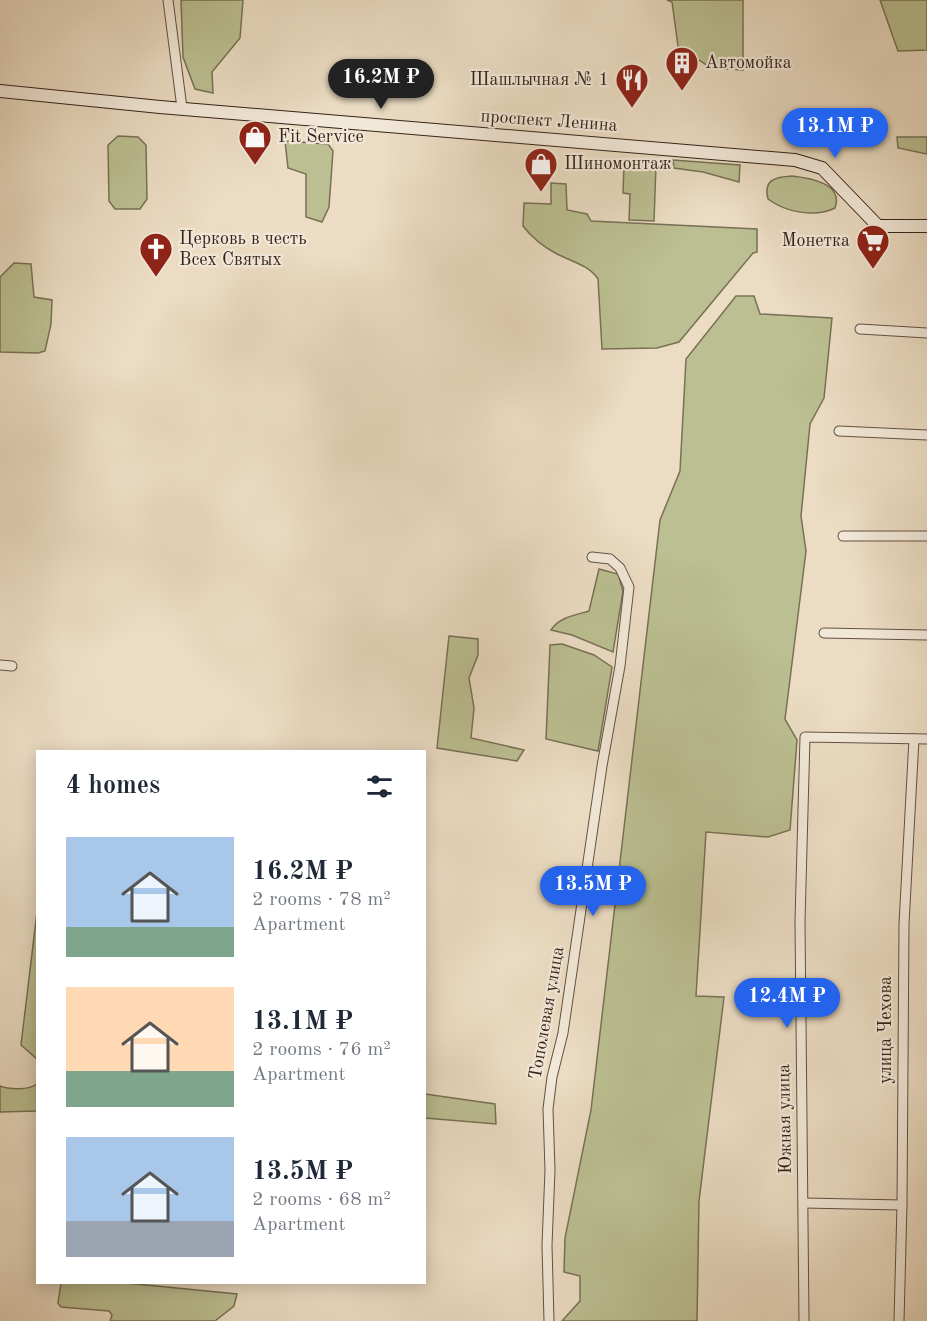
<!DOCTYPE html>
<meta charset="utf-8">
<style>
body{margin:0;font-family:"Old Standard TT",serif;background:#f6f6f7;color:#1f2937;height:100vh;display:flex;flex-direction:column;font-size:22px;white-space:nowrap}
*{box-sizing:border-box;margin:0}
p{font-size:20px;color:#747a83}
.icon{flex:none;width:33px;height:33px;fill:none;stroke:currentColor;stroke-width:2;stroke-linecap:round;stroke-linejoin:round}
.map{position:relative;flex:1;overflow:hidden}
.sheet{position:absolute;left:36px;top:750px;width:390px;height:534px;display:flex;flex-direction:column;background:#fff;border-radius:0px;box-shadow:0 3px 15px #0003}
.sheet>*{flex:none}
.price{position:absolute;translate:-50% -51px;padding:0 14px;border-radius:21px;background:#2563eb;color:#fff;font-size:20px;line-height:39px;filter:drop-shadow(0 2px 3px #0008)}
.price::after{content:'';position:absolute;left:50%;top:36px;width:18px;height:14px;margin-left:-9px;background:inherit;clip-path:polygon(0 0,100% 0,50% 100%)}
.price.current{background:#222;color:#fff}
ul{padding:0;list-style:none}
li{display:flex;align-items:center;gap:18px;height:150px;padding:0 30px}
li span{display:grid;place-items:center;flex:none;width:168px;height:120px;border-radius:0px;color:#555}
li>.icon{margin-inline-start:auto}
span .icon{width:72px;height:72px;fill:#fffc;stroke-width:1}
li b{font-size:26px}
h2{display:flex;justify-content:space-between;align-items:center;height:72px;padding:0 30px;font-size:26px}
.map>svg:first-child{display:block}
.green{fill:#bbbf91;stroke:#787156;stroke-width:1.5}
.lines{fill:none;stroke-linecap:round;stroke-linejoin:round}
.street-casing{stroke:#625144;stroke-width:11}
.secondary-casing{stroke:#34231a;stroke-width:14}
.street{stroke:#f2e8d8;stroke-width:9}
.secondary{stroke:#f2e8d8;stroke-width:12}
.labels{text-anchor:middle;dominant-baseline:central;stroke-width:4.5;stroke-linejoin:round;paint-order:stroke}
.poi-label{font-size:18px;fill:#34231a;stroke:#f2e8d8;text-anchor:start}
.street-label{font-size:18px;fill:#34231a;stroke:#f2e8d8}
</style>
<div class="map">
<svg width="927" height="1321" viewBox="0 0 927 1321">
<rect width="100%" height="100%" fill="#ebdcc3"/>
<filter id="stains"><feTurbulence type="fractalNoise" baseFrequency=".00333" numOctaves="4"/><feColorMatrix values="0 0 0 0 .2 0 0 0 0 .09 0 0 0 0 .02 0 0 0 .5 -.17"/></filter>
<radialGradient id="worn" r=".72"><stop offset=".6" stop-color="#630" stop-opacity="0"/><stop offset="1" stop-color="#630" stop-opacity=".3"/></radialGradient>
<g class="green">
<path d="M 181,0 L 243,0 L 240,38 L 212,72 L 213,93 L 195,89 L 183,57 Z"/>
<path d="M 667,0 L 743,0 L 743,70 L 711,68 L 678,46 L 672,2 Z"/>
<path d="M 880,0 L 927,0 L 927,50 L 898,51 Z"/>
<path d="M 118,136 L 138,137 L 146,145 L 147,199 L 140,209 L 115,209 L 109,201 L 108,145 Z"/>
<path d="M 897,137 L 927,137 L 927,154 L 898,148 Z"/>
<path d="M 285,141 L 328,144 L 333,151 L 329,207 L 322,222 L 306,217 L 306,174 L 288,168 Z"/>
<path d="M 673,160 L 740,165 L 739,182 L 703,172 L 674,168 Z"/>
<path d="M 624,164 L 656,165 L 654,221 L 629,220 L 630,194 L 623,193 Z"/>
<path d="M 792,176 C 809,178 844,183 835,208 C 815,218 785,212 768,199 C 763,179 776,177 792,176 Z"/>
<path d="M 551,183 L 566,184 L 567,210 L 587,214 L 591,221 L 757,229 L 757,252 L 753,253 L 679,342 L 657,348 L 602,349 L 598,279 C 590,266 571,261 557,254 C 544,247 532,238 523,226 L 524,203 L 551,204 Z"/>
<path d="M 14,263 L 31,264 L 34,297 L 52,300 L 51,324 L 45,351 L 38,353 L 0,352 L 0,277 Z"/>
<path d="M 736,296 L 754,296 L 760,314 L 832,318 L 824,398 L 810,424 L 801,516 L 806,551 L 785,719 L 797,740 L 790,830 L 768,837 L 706,832 L 696,996 L 724,997 L 699,1201 L 697,1321 L 562,1321 L 580,1301 L 580,1276 L 564,1272 L 565,1238 L 591,1110 L 660,520 L 680,471 L 686,359 Z"/>
<path d="M 599,569 L 618,574 L 623,591 L 613,652 L 572,635 L 551,630 C 559,617 576,615 589,611 Z"/>
<path d="M 449,636 L 478,639 L 478,655 L 469,678 L 474,708 L 471,738 L 524,750 L 517,761 L 437,748 Z"/>
<path d="M 562,644 L 594,655 L 612,667 L 598,751 L 546,739 L 550,645 Z"/>
<path d="M 37,912 L 37,1059 L 21,1045 Z"/>
<path d="M 37,1084 L 37,1111 L 0,1112 L 0,1086 C 10,1090 29,1090 37,1084 Z"/>
<path d="M 425,1094 L 495,1104 L 496,1124 L 425,1118 Z"/>
<path d="M 61,1283 L 126,1283 L 237,1294 L 234,1306 L 215,1321 L 110,1321 L 112,1315 L 109,1311 L 61,1307 L 58,1303 Z"/>
</g>
<g class="lines">
<g class="street-casing">
<g id="street">
<path d="M 168,0 L 182,108"/>
<path d="M 860,329 L 927,333"/>
<path d="M 839,431 L 927,435"/>
<path d="M 843,536 L 927,536"/>
<path d="M 824,633 L 927,635"/>
<path d="M 0,665 L 12,666"/>
<path d="M 804,1203 L 902,1205"/>
<path d="M 549,1321 L 547,1245 L 550,1170 L 548,1109 L 552,1077 L 563,1033 L 602,766 L 620,666 L 629,587 L 620,568 L 610,559 L 592,557"/>
<path d="M 804,1321 L 800,921 L 805,737 L 927,739"/>
<path d="M 899,1321 L 902,1205 L 904,924 L 914,739"/>
</g>
</g>
<g class="secondary-casing">
<path id="secondary" d="M 0,91 L 160,107 L 795,160 L 822,168 L 878,226 L 927,226"/>
</g>
<use href="#street" class="street"/>
<use href="#secondary" class="secondary"/>
</g>
<defs>
<g id="building-pin" transform="scale(1.725)"><path d="M0 17L-7.5 6A9.5 9.5 0 1 1 7.5 6Z" fill="#8f2418" stroke="#f2e8d8"/><path d="M-4-6H4V6H1V3H-1V6H-4ZM-2.5-4.3h1.7v1.8h-1.7ZM.8-4.3h1.7v1.8H.8ZM-2.5-1h1.7V.8h-1.7ZM.8-1h1.7V.8H.8Z" fill="#fff"/></g>
<g id="restaurant-pin" transform="scale(1.725)"><path d="M0 17L-7.5 6A9.5 9.5 0 1 1 7.5 6Z" fill="#8f2418" stroke="#f2e8d8"/><path d="M-5-6h1v4h1v-4h1v4h1v-4h1v5L-1.5 .5V6h-2V.5L-5-1ZM5-6V6H3V1.5H1.5Q1.5-4 5-6Z" fill="#fff"/></g>
<g id="shop-pin" transform="scale(1.725)"><path d="M0 17L-7.5 6A9.5 9.5 0 1 1 7.5 6Z" fill="#8f2418" stroke="#f2e8d8"/><path d="M-5-2.5h2.3a2.7 3.5 0 0 1 5.4 0H5L5.5 6h-11ZM-1.5-2.5h3a1.5 2.3 0 0 0-3 0Z" fill="#fff"/></g>
<g id="supermarket-pin" transform="scale(1.725)"><path d="M0 17L-7.5 6A9.5 9.5 0 1 1 7.5 6Z" fill="#8f2418" stroke="#f2e8d8"/><path d="M-6-5.5h2.5l.6 2H6L4.5 2H-2.5L-4.4-4H-6ZM-1.5 3.2a1.3 1.3 0 1 0 .1 0ZM3 3.2a1.3 1.3 0 1 0 .1 0Z" fill="#fff"/></g>
<g id="church-pin" transform="scale(1.725)"><path d="M0 17L-7.5 6A9.5 9.5 0 1 1 7.5 6Z" fill="#8f2418" stroke="#f2e8d8"/><path d="M-1.2-6h2.4v3.5h3.3v2.4h-3.3V6h-2.4V-.1h-3.3v-2.4h3.3Z" fill="#fff"/></g>
</defs>
<g fill-rule="evenodd">
<use href="#building-pin" x="682" y="63"/>
<use href="#restaurant-pin" x="632" y="80"/>
<use href="#shop-pin" x="255" y="137"/>
<use href="#shop-pin" x="541" y="164"/>
<use href="#supermarket-pin" x="873" y="241"/>
<use href="#church-pin" x="156" y="249"/>
</g>
<g class="labels">
<g class="poi-label">
<text x="705" y="63">Автомойка</text>
<text x="609" y="80" text-anchor="end">Шашлычная № 1</text>
<text x="278" y="137">Fit Service</text>
<text x="564" y="164">Шиномонтаж</text>
<text x="179" y="239">Церковь в честь<tspan x="179" dy="21">Всех Святых</tspan></text>
<text x="850" y="241" text-anchor="end">Монетка</text>
</g>
<g class="street-label">
<text transform="translate(549 121) rotate(4)">проспект Ленина</text>
<text transform="translate(547 1013) rotate(-80)">Тополевая улица</text>
<text transform="translate(886 1030) rotate(-90)">улица Чехова</text>
<text transform="translate(785 1119) rotate(-91)">Южная улица</text>
</g>
</g>
<rect width="100%" height="100%" filter="url(#stains)"/>
<rect width="100%" height="100%" fill="url(#worn)"/>
</svg>
<b class="price current" style="left:381px;top:110px">16.2M ₽</b>
<b class="price" style="left:835px;top:159px">13.1M ₽</b>
<b class="price" style="left:593px;top:917px">13.5M ₽</b>
<b class="price" style="left:787px;top:1029px">12.4M ₽</b>
<section class="sheet">
<h2>4 homes<svg class="icon" aria-label="filters" viewBox="0 0 24 24"><path d="M4 7h16M4 17h16"/><circle cx="9" cy="7" r="2"/><circle cx="15" cy="17" r="2"/></svg></h2>
<ul>
<li><span style="background:linear-gradient(#a9c7e8 75%,#7fa58c 0)"><svg class="icon" aria-label="home" viewBox="0 0 24 24"><path d="M3 11l9-7 9 7M6 9v11h12V9"/></svg></span><div><b>16.2M ₽</b><p>2 rooms · 78 m²</p><p>Apartment</p></div></li>
<li><span style="background:linear-gradient(#ffd9b3 70%,#7fa58c 0)"><svg class="icon" aria-label="home" viewBox="0 0 24 24"><path d="M3 11l9-7 9 7M6 9v11h12V9"/></svg></span><div><b>13.1M ₽</b><p>2 rooms · 76 m²</p><p>Apartment</p></div></li>
<li><span style="background:linear-gradient(#a9c7e8 70%,#9aa5b1 0)"><svg class="icon" aria-label="home" viewBox="0 0 24 24"><path d="M3 11l9-7 9 7M6 9v11h12V9"/></svg></span><div><b>13.5M ₽</b><p>2 rooms · 68 m²</p><p>Apartment</p></div></li>
</ul>
</section>
</div>
